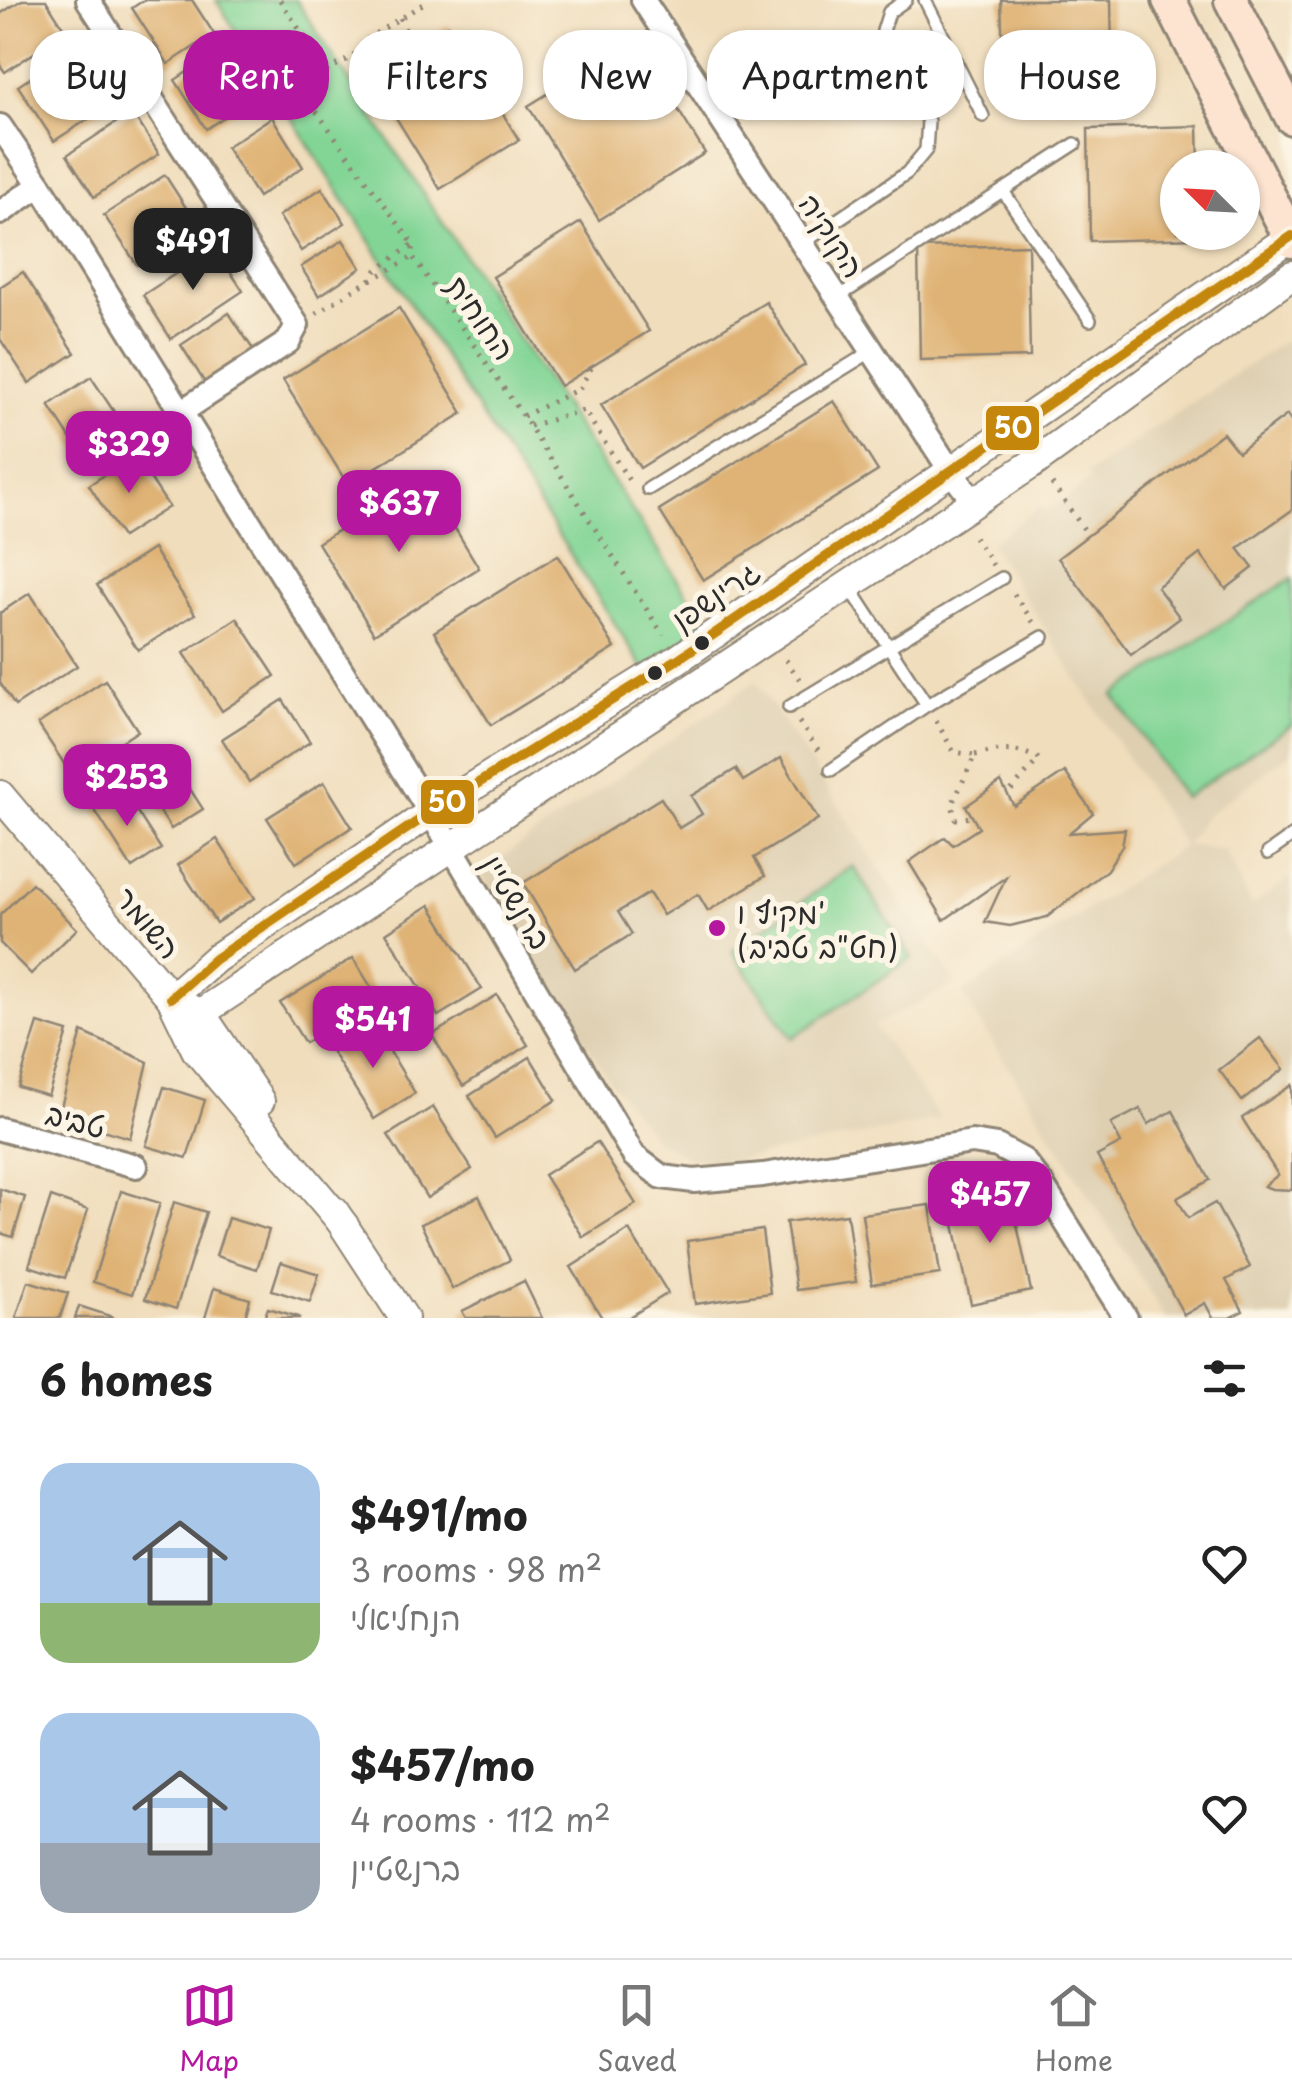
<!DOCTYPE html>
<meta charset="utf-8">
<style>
body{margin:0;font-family:"Playpen Sans","Playpen Sans Hebrew",sans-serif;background:#f6f6f6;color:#222;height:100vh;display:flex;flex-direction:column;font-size:38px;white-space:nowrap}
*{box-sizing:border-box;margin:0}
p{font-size:32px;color:#767676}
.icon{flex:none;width:55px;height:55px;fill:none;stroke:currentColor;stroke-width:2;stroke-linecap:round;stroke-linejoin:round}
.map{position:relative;height:1318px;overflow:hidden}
.side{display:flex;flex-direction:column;background:#fff;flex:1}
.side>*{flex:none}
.guide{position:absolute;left:30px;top:30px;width:1232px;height:90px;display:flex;gap:20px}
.needle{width:65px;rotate:294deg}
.controls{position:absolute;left:1160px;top:150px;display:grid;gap:20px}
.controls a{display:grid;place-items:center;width:100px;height:100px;border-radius:50%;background:#fff;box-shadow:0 2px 8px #0004;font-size:50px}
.price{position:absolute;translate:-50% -85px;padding:0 22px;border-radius:20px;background:#b5179e;color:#fff;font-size:32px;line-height:65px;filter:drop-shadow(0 2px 5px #0008)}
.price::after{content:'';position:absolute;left:50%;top:60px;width:30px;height:22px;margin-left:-15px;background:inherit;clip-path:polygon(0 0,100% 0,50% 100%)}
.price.selected{background:#222;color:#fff}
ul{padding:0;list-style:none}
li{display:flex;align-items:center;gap:30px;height:250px;padding:0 40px}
li span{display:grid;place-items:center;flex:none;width:280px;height:200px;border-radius:30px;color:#555}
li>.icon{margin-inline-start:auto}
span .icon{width:120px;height:120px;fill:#fffc;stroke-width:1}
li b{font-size:42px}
h2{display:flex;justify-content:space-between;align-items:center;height:120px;padding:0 40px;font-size:42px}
.pill{padding:0 35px;border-radius:40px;background:#fff;box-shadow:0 2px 8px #0004;font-size:35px;line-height:90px}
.pill.selected{background:#b5179e;color:#fff}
.tabs{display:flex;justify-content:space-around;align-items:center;height:140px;border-top:2px solid #e0e0e0;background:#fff;font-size:28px;color:#767676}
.tabs a{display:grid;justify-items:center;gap:5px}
.tabs .selected{color:#b5179e}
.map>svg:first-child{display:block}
.built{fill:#decfb1}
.green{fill:#83d596;stroke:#578060;stroke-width:2.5}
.building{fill:#dfb275}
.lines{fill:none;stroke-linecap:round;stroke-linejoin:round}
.service-casing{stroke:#8e8474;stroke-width:16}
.minor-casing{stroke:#8e8474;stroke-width:28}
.tertiary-casing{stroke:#8e8474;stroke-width:32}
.secondary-casing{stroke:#8e8474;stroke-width:38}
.path{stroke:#8e8474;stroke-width:5;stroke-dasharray:2.5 8;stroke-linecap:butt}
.service{stroke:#fff;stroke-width:11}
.minor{stroke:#fff;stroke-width:22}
.tertiary{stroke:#fff;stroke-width:28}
.secondary{stroke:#fde4d1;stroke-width:32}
.bus-1-casing{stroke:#fcf5e5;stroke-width:18}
.bus-1{stroke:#c4870b;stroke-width:10}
.bus-dot{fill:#2b2b2b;stroke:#fcf5e5;stroke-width:4}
.poi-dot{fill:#b5179e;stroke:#fcf5e5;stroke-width:4}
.labels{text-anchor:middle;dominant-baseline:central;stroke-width:10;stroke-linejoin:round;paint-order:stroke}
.street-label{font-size:30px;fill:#2b2b2b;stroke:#fcf5e5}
.poi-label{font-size:30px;fill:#2b2b2b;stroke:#fcf5e5;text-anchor:start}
.line-badge{stroke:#fcf5e5;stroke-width:4}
.badge-label{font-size:28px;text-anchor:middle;font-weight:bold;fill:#fff}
</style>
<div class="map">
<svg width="1292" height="1318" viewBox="0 0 1292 1318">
<rect width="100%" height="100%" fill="#fcf5e5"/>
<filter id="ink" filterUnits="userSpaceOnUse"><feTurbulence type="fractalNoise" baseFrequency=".01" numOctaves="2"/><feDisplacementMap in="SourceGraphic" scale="20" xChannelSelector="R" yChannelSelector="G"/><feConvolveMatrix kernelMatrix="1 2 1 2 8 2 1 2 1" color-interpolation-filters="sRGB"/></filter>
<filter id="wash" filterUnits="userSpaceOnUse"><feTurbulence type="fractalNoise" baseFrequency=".0048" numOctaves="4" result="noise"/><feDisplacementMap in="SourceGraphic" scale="40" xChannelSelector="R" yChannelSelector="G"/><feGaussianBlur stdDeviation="2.25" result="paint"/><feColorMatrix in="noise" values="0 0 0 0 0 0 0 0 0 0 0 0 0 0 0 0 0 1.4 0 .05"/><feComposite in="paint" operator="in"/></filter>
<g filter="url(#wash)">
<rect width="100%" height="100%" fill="#f0ddbc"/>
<g class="built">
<path d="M 1287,339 L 1292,348 L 1292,752 L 1206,815 L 1185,845 L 1224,850 L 1252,906 L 1292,876 L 1292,1318 L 1166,1318 L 962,993 L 1184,846 L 990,543 L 1040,506 L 1044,511 L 1064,500 L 1090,480 L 1087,474 Z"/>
<path d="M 756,681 L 956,984 L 874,1025 L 940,1119 L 733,1161 L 692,1159 L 655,1139 L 610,1081 L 480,873 Z"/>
</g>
<g class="green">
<path d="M 216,0 L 296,0 L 714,635 L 649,677 Z"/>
<path d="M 1292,578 L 1292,725 L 1184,798 L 1114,695 Z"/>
<path d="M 853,866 L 912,958 L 792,1038 L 732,951 Z"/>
</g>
<g id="blocks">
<g class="building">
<path d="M 22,0 L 46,0 L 66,32 L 5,72 L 0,65 L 0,14 Z"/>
<path d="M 144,0 L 192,0 L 214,34 L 168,64 L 132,8 Z"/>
<path d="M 1001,0 L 1111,0 L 1112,54 L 1003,57 Z"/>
<path d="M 448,25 L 519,140 L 440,189 L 369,74 Z"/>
<path d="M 635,40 L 705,153 L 599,220 L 528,106 Z"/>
<path d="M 74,49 L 110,105 L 54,141 L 18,86 Z"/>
<path d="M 222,49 L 253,98 L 206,129 L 175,80 Z"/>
<path d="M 132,112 L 159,154 L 94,197 L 67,155 Z"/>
<path d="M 272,117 L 303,167 L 258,197 L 226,147 Z"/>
<path d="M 1198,126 L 1199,168 L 1178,168 L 1178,232 L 1200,232 L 1200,238 L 1090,241 L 1088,129 Z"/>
<path d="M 165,175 L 197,225 L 137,265 L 104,215 Z"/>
<path d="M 322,188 L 345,223 L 301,251 L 279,216 Z"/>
<path d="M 581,222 L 649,331 L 560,386 L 493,277 Z"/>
<path d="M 343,240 L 361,268 L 319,296 L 301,267 Z"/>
<path d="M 1028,245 L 1030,357 L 920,360 L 918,248 Z"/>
<path d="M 215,248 L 243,291 L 171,339 L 143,295 Z"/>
<path d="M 23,272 L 75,353 L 29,383 L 0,339 L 0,287 Z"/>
<path d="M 766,302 L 805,365 L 640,468 L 601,405 Z"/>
<path d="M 399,308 L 463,413 L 348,485 L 283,380 Z"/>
<path d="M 229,313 L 256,354 L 207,386 L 181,345 Z"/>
<path d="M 91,377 L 124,427 L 81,455 L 49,405 Z"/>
<path d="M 834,401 L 878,471 L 703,580 L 659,510 Z"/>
<path d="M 1287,415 L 1292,423 L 1292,510 L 1238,548 L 1253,568 L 1226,589 L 1200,554 L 1157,587 L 1180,618 L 1131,655 L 1058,558 L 1223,433 L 1238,452 Z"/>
<path d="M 135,455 L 169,507 L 122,537 L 89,485 Z"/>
<path d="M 424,477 L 479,568 L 374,634 L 318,543 Z"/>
<path d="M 153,549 L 195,614 L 138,650 L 97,585 Z"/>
<path d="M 558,555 L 615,648 L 491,725 L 434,632 Z"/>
<path d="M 30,593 L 77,666 L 15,706 L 0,683 L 0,613 Z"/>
<path d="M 237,618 L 275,676 L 222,711 L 184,653 Z"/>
<path d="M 105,680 L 138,731 L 71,774 L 38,724 Z"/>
<path d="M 283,700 L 310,742 L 249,782 L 222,739 Z"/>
<path d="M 168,755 L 203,809 L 171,829 L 136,775 Z"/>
<path d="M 781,758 L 818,819 L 754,858 L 765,876 L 708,911 L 698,894 L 663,915 L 649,893 L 618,912 L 632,934 L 575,969 L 523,883 L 661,798 L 679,828 L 702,814 L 691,796 L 736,769 L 743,781 Z"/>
<path d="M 1065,772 L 1093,813 L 1069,833 L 1125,829 L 1122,846 L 1107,870 L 1047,917 L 1010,926 L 985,922 L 1006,877 L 944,920 L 909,862 L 945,837 L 953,845 L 979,828 L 966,806 L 1001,782 L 1014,806 Z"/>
<path d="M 324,782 L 352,827 L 296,863 L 267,818 Z"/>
<path d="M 123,790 L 161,849 L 132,868 L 94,809 Z"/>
<path d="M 217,839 L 255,898 L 216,923 L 178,865 Z"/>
<path d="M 32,883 L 77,929 L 31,974 L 0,943 L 0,915 Z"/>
<path d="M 430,905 L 482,989 L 438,1016 L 386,933 Z"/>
<path d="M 353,958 L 378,998 L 305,1043 L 280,1003 Z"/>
<path d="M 497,995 L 528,1045 L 463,1086 L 432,1035 Z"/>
<path d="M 372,1022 L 415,1093 L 374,1119 L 330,1049 Z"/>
<path d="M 38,1023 L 68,1032 L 48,1096 L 18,1087 Z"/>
<path d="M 82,1032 L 148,1062 L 130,1138 L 58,1117 Z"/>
<path d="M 1260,1038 L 1284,1069 L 1242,1101 L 1219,1070 Z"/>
<path d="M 530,1057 L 556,1100 L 495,1138 L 469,1096 Z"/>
<path d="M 1292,1085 L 1292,1190 L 1272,1189 L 1264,1186 L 1278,1175 L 1242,1118 Z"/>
<path d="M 164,1087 L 205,1100 L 187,1158 L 146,1146 Z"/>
<path d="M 433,1107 L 472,1169 L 427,1198 L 388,1135 Z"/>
<path d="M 1140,1109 L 1148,1124 L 1173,1111 L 1210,1180 L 1177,1198 L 1188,1218 L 1215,1203 L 1250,1267 L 1226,1280 L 1243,1311 L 1229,1318 L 1213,1318 L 1205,1303 L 1184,1315 L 1097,1156 L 1121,1143 L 1111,1124 Z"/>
<path d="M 597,1142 L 636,1204 L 583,1237 L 544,1175 Z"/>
<path d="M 1009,1187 L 1031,1291 L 971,1304 L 949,1201 Z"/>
<path d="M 0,1189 L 25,1197 L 13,1237 L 0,1233 Z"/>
<path d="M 121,1191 L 160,1203 L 132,1294 L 93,1282 Z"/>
<path d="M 479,1196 L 510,1260 L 452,1289 L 421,1224 Z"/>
<path d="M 51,1197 L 88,1210 L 65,1278 L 29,1266 Z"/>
<path d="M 174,1202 L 206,1212 L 176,1309 L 145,1299 Z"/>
<path d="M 930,1205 L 940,1274 L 872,1284 L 862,1214 Z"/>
<path d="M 847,1214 L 856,1282 L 796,1290 L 786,1222 Z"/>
<path d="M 228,1218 L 269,1230 L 257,1269 L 216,1256 Z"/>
<path d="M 629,1230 L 668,1293 L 628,1318 L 602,1318 L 571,1267 Z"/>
<path d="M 762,1230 L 770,1293 L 695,1304 L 687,1241 Z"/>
<path d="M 281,1262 L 319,1274 L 310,1302 L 272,1290 Z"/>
<path d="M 28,1281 L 68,1293 L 60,1318 L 16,1318 Z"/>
<path d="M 524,1281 L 542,1318 L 466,1318 L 462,1311 Z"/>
<path d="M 214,1288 L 250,1299 L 245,1318 L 205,1318 Z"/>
<path d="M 79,1306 L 113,1317 L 113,1318 L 75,1318 Z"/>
<path d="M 268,1308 L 299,1317 L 299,1318 L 264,1318 Z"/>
</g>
</g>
</g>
<g filter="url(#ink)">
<use href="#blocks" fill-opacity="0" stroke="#8e8474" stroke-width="2.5"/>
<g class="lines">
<g class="service-casing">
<g id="service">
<path d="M 925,0 L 983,116"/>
<path d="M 1003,191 L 1090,320"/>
<path d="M 803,243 L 907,173 L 926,150 L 928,121 L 883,31 L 889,12 L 906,0"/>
<path d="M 838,297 L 1075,144"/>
<path d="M 648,489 L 872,351"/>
<path d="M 849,586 L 927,705"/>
<path d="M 789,707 L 1002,578"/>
<path d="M 831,770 L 927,705 L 1043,637"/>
<path d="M 1268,853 L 1292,836"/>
</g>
</g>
<g class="minor-casing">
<g id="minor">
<path d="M 88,0 L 297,325 L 288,342 L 181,412"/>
<path d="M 643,0 L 952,473 L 974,502"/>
<path d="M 0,126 L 40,185 L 452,848 L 634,1156 L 662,1177 L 694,1181 L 763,1175 L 972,1142 L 997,1146 L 1023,1160 L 1041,1183 L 1126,1318"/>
<path d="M 0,213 L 40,185"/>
<path d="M 0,1129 L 136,1166"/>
</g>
</g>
<g class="tertiary-casing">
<g id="tertiary">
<path d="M 0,795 L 171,998 L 196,1050 L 344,1225"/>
<path d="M 171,998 L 215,959 L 430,813 L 678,659 L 1292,236"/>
<path d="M 185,1006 L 202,1015 L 260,1101"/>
<path d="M 184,1024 L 1035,462 L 1292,275"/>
<path d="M 334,1211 L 404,1318"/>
</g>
</g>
<g class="secondary-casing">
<g id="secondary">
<path d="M 1169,0 L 1292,241"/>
<path d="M 1231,0 L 1292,118"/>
</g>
</g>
<g class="path">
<path d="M 280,0 L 320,61 L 311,104 L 413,244 L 413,257 L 523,416 L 663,635"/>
<path d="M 400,18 L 413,47"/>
<path d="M 317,76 L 352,57 L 370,37 L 429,0"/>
<path d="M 371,280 L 413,257"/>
<path d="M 316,313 L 370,280 L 377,270 L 412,245"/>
<path d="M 523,416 L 579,389 L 593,365"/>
<path d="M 530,426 L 584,410 L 630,482"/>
<path d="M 1052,484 L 1088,535"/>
<path d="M 974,537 L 993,565"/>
<path d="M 1014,594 L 1033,622"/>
<path d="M 786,660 L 800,680"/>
<path d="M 936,721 L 954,752 L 975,755 L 952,805 L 956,819 L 972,817"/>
<path d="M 799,722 L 821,754"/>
<path d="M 975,755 C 999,750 1017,747 1039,759 L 1007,795"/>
</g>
<use href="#service" class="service"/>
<use href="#minor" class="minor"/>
<use href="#tertiary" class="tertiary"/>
<use href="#secondary" class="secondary"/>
<g class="bus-1-casing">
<path id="bus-1" d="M 171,998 L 215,959 L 430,813 L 678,659 L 1292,236"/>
</g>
<use href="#bus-1" class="bus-1"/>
</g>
</g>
<g class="bus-dot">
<circle cx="702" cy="643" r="9"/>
<circle cx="655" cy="673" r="9"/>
</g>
<circle class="poi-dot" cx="717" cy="928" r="10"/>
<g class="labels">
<g class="street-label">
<text transform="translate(833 235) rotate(57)">הקוקיה</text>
<text transform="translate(482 317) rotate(55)">החוחית</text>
<text transform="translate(715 594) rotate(-34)">גרינשפן</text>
<text transform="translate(518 901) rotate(59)">ברנשטיין</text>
<text transform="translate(149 922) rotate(50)">השומר</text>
<text transform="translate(76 1119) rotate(15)">טביב</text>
</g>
<g class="poi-label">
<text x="737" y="911">מקיף ו'<tspan x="737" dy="34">(חט"ב טביב)</tspan></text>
</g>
</g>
<g class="line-badge">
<rect x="984" y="404" width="57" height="48" rx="10" fill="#c4870b"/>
<rect x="419" y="778" width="57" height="48" rx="10" fill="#c4870b"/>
</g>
<g class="badge-label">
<text x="1013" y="438">50</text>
<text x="447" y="812">50</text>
</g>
</svg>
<div class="controls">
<a><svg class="needle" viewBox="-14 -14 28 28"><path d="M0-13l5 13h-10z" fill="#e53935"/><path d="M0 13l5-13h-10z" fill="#767676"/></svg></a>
</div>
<b class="price selected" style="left:193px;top:293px">$491</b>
<b class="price" style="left:129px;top:496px">$329</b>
<b class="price" style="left:399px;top:555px">$637</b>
<b class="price" style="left:127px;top:829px">$253</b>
<b class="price" style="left:373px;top:1071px">$541</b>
<b class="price" style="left:990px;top:1246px">$457</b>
<div class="guide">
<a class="pill">Buy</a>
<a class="pill selected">Rent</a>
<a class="pill">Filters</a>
<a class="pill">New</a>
<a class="pill">Apartment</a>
<a class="pill">House</a>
</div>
</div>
<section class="side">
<h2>6 homes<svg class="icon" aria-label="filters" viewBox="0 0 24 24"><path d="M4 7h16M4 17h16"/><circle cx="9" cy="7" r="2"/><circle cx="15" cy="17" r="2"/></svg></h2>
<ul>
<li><span style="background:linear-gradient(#a9c7e8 70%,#8fb573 0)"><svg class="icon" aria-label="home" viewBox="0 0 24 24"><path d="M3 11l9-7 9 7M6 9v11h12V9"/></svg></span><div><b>$491/mo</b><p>3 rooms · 98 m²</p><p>הנחליאלי</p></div><svg class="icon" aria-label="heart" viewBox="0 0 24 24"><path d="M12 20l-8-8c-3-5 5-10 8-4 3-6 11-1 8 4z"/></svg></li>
<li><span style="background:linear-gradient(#a9c7e8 65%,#9aa5b1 0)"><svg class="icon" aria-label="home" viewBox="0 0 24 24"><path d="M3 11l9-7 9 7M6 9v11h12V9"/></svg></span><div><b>$457/mo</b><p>4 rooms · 112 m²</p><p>ברנשטיין</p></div><svg class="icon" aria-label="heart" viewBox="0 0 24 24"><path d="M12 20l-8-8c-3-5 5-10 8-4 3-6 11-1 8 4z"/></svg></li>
</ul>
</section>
<nav class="tabs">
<a class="selected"><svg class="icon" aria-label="map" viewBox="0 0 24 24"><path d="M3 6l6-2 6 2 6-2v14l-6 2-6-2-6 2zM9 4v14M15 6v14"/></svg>Map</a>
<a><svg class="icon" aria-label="saved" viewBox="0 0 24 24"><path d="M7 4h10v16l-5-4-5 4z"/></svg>Saved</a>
<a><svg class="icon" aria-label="home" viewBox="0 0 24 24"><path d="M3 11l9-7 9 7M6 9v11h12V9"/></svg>Home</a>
</nav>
